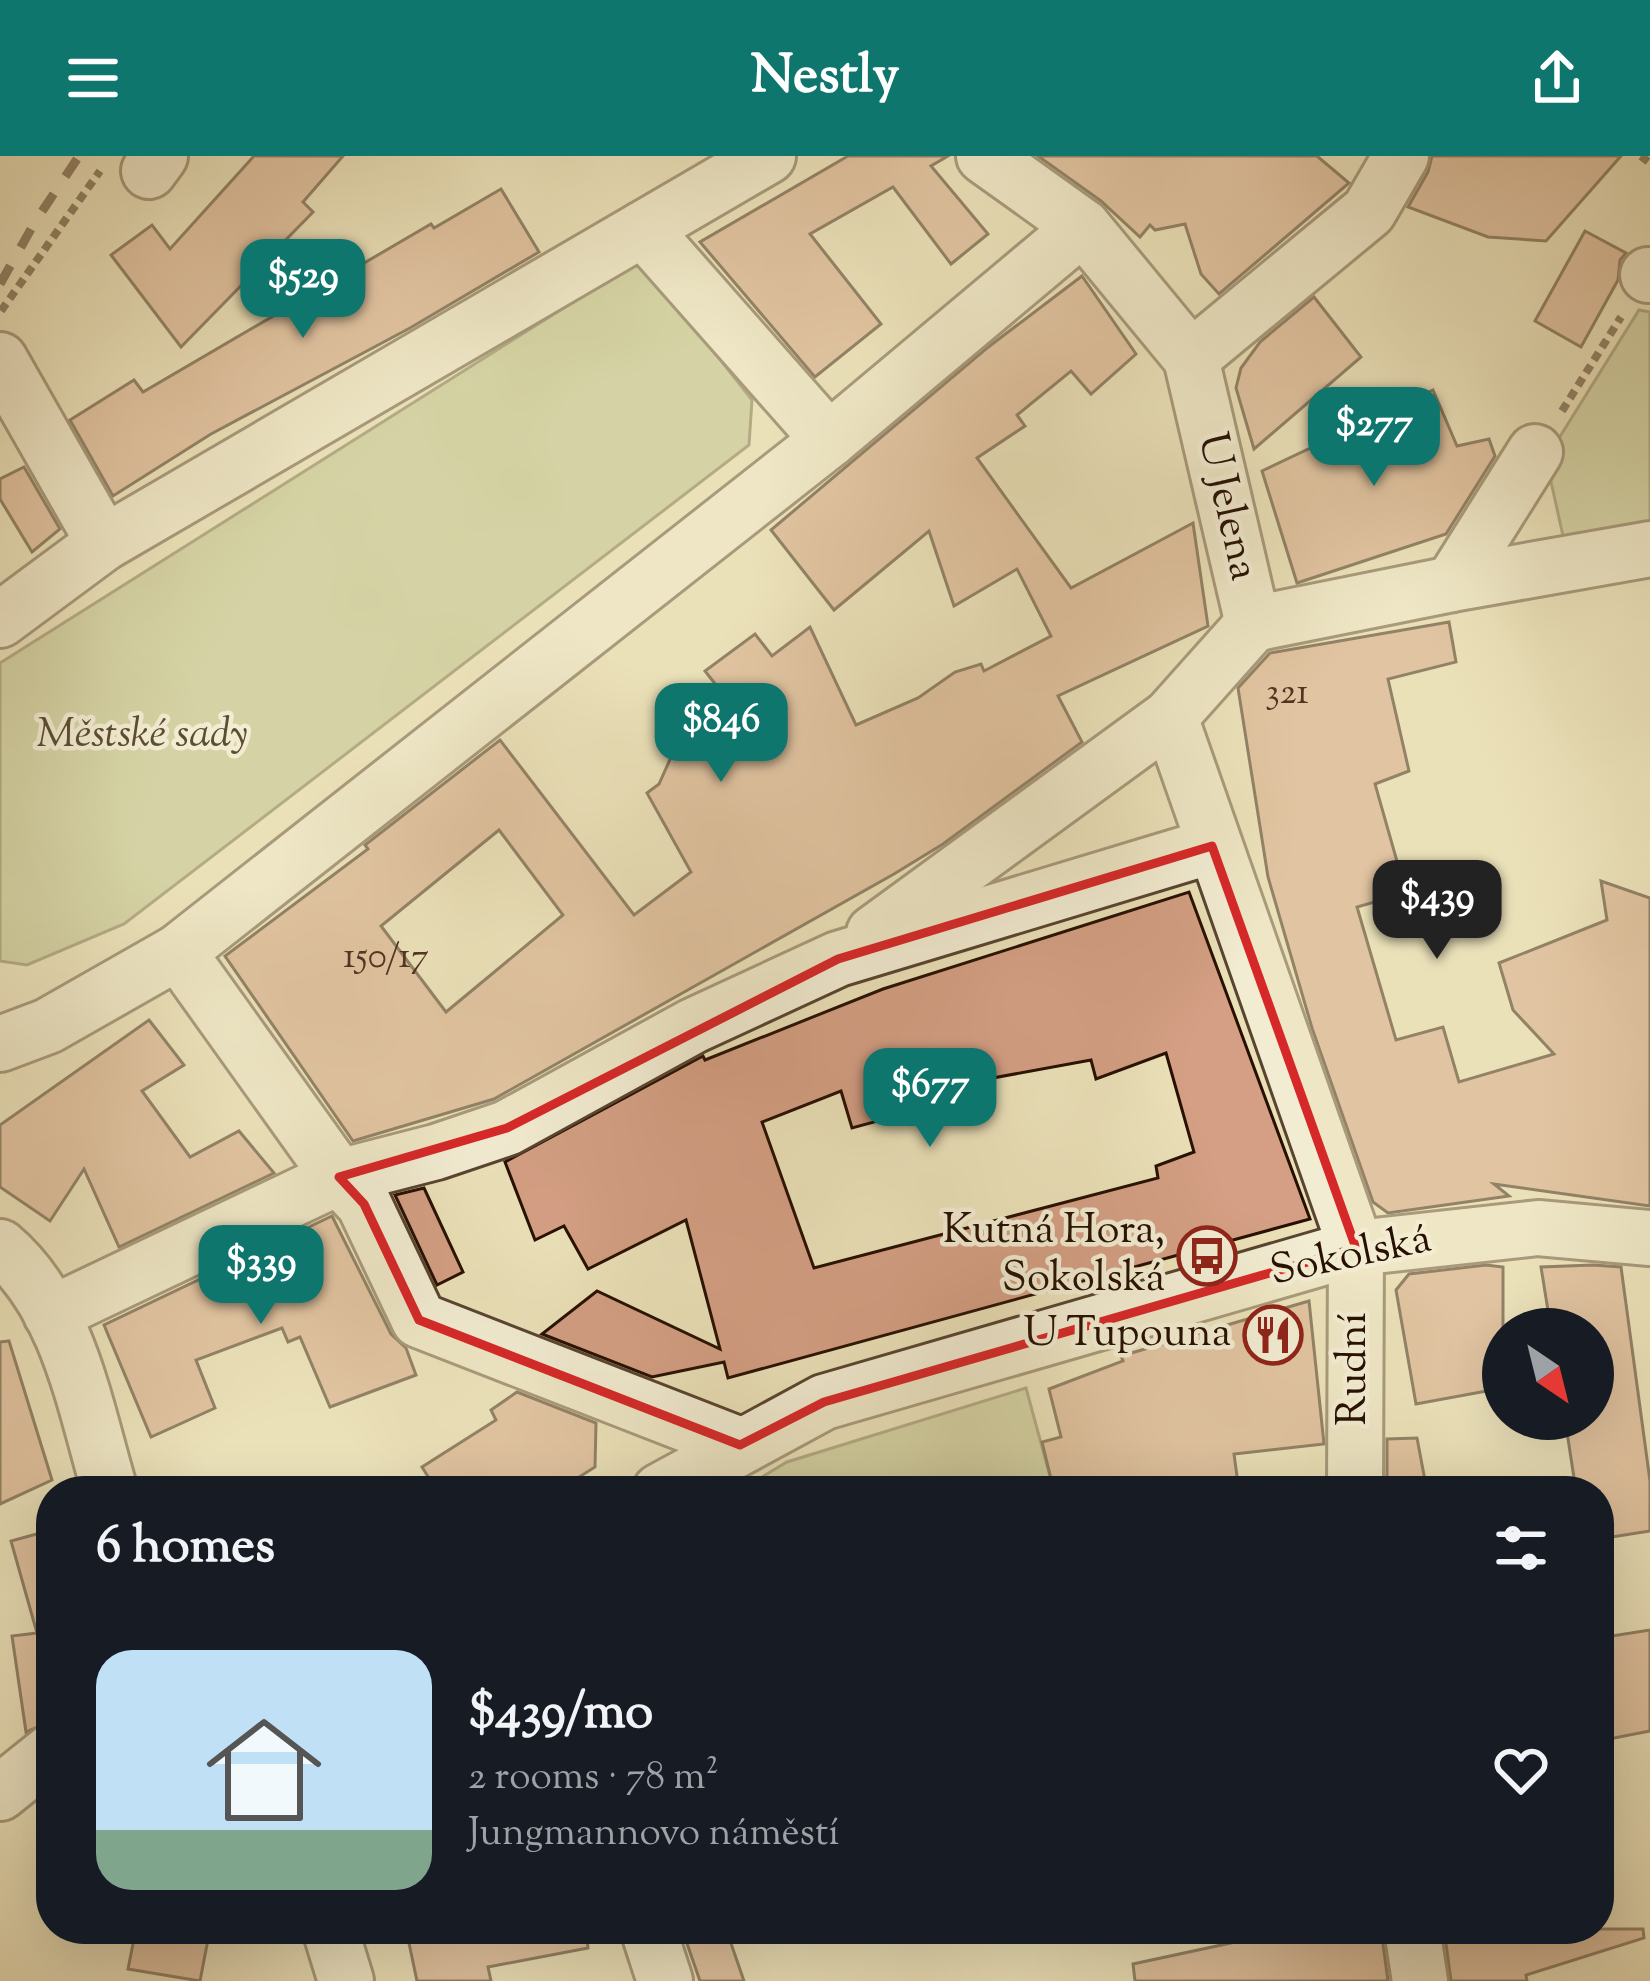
<!DOCTYPE html>
<meta charset="utf-8">
<style>
body{margin:0;font-family:"Sorts Mill Goudy",serif;background:#20242c;color:#f1f3f6;height:100vh;display:flex;flex-direction:column;font-size:45px;white-space:nowrap}
*{box-sizing:border-box;margin:0}
p{font-size:39px;color:#9ea1a6}
.icon{flex:none;width:66px;height:66px;fill:none;stroke:currentColor;stroke-width:2;stroke-linecap:round;stroke-linejoin:round}
.map{position:relative;flex:1;overflow:hidden}
.sheet{position:absolute;left:36px;top:1320px;width:1578px;height:468px;display:flex;flex-direction:column;background:#171b24;border-radius:48px;box-shadow:0 12px 48px #0002}
.sheet>*{flex:none}
.needle{width:78px;rotate:145deg}
.buttons{position:absolute;left:1482px;top:1152px;display:grid;gap:24px}
.buttons a{display:grid;place-items:center;width:132px;height:132px;border-radius:50%;background:#171b24;box-shadow:0 12px 48px #0002;font-size:60px}
.price{position:absolute;translate:-50% -102px;padding:0 27px;border-radius:24px;background:#0f766e;color:#fff;font-size:39px;line-height:78px;filter:drop-shadow(0 3px 6px #0008)}
.price::after{content:'';position:absolute;left:50%;top:72px;width:36px;height:27px;margin-left:-18px;background:inherit;clip-path:polygon(0 0,100% 0,50% 100%)}
.price.active{background:#222;color:#fff}
ul{padding:0;list-style:none}
li{display:flex;align-items:center;gap:36px;height:300px;padding:0 60px}
li span{display:grid;place-items:center;flex:none;width:336px;height:240px;border-radius:36px;color:#555}
li>.icon{margin-inline-start:auto}
span .icon{width:144px;height:144px;fill:#fffc;stroke-width:1}
li b{font-size:51px}
h2{display:flex;justify-content:space-between;align-items:center;height:144px;padding:0 60px;font-size:51px}
header{display:flex;justify-content:space-between;align-items:center;height:156px;padding:0 60px;background:#0f766e;color:#fff;font-size:54px;font-weight:700}
.map>svg:first-child{display:block}
.green{fill:#bbc28c;stroke:#716946;stroke-width:3}
.building{fill:#d49f84;stroke:#271001;stroke-width:3;fill-rule:evenodd}
.lines{fill:none;stroke-linecap:round;stroke-linejoin:round}
.minor-casing{stroke:#58442f;stroke-width:60}
.path{stroke:#271001;stroke-width:8;stroke-dasharray:9 6;stroke-linecap:butt}
.minor{stroke:#f2ecd2;stroke-width:54}
.rail{stroke:#271001;stroke-width:9;stroke-dasharray:21 21;stroke-linecap:butt}
.marked{fill:none;stroke:#d62828;stroke-width:9;stroke-linejoin:round}
.labels{text-anchor:middle;dominant-baseline:central;stroke-width:9;stroke-linejoin:round;paint-order:stroke}
.number-label{font-size:36px;fill:#523422}
.street-label{font-size:42px;fill:#271001;stroke:#f2ecd2}
.park-label{font-size:42px;font-style:italic;fill:#5b4e32;stroke:#f2ecd2}
.poi-label{font-size:42px;fill:#271001;stroke:#f2ecd2;text-anchor:end}
</style>
<header><svg class="icon" aria-label="menu" viewBox="0 0 24 24"><path d="M4 6h16M4 12h16M4 18h16"/></svg>Nestly<svg class="icon" aria-label="share" viewBox="0 0 24 24"><path d="M12 15V3M7 8l5-5 5 5M5 13v7h14v-7"/></svg></header>
<div class="map">
<svg width="1650" height="1825" viewBox="0 0 1650 1825">
<rect width="100%" height="100%" fill="#ebe1b9"/>
<filter id="stains"><feTurbulence type="fractalNoise" baseFrequency=".00167" numOctaves="4"/><feColorMatrix values="0 0 0 0 .2 0 0 0 0 .09 0 0 0 0 .02 0 0 0 .5 -.17"/></filter>
<radialGradient id="worn" r=".72"><stop offset=".6" stop-color="#630" stop-opacity="0"/><stop offset="1" stop-color="#630" stop-opacity=".3"/></radialGradient>
<g class="green">
<path d="M 645,108 L 752,244 L 749,289 L 124,768 L 27,809 L 0,805 L 0,507 L 627,112 Z"/>
<path d="M 1639,154 L 1650,156 L 1650,367 L 1565,389 L 1546,303 Z"/>
<path d="M 1026,1232 L 1054,1335 L 739,1335 L 787,1306 Z"/>
</g>
<g class="building">
<path d="M 254,0 L 343,0 L 303,46 L 313,56 L 181,191 L 111,99 L 152,69 L 170,93 Z"/>
<path d="M 848,0 L 948,0 L 931,10 L 988,78 L 951,108 L 893,31 L 810,78 L 881,168 L 815,221 L 700,86 Z"/>
<path d="M 1038,0 L 1317,0 L 1349,27 L 1219,138 L 1201,118 L 1185,68 L 1155,74 L 1150,69 L 1140,81 L 1101,45 Z"/>
<path d="M 1432,0 L 1621,0 L 1546,85 L 1488,81 L 1408,51 L 1428,16 Z"/>
<path d="M 501,33 L 539,96 L 410,172 L 211,278 L 113,340 L 70,264 L 134,224 L 143,236 L 431,68 L 434,72 Z"/>
<path d="M 1585,75 L 1626,97 L 1620,104 L 1618,124 L 1581,191 L 1535,165 Z"/>
<path d="M 1082,120 L 1136,198 L 1091,238 L 1071,215 L 1017,259 L 1025,270 L 977,302 L 1071,432 L 1193,367 L 1208,470 L 1058,540 L 1082,586 L 943,688 L 894,718 L 494,943 L 353,985 L 225,800 L 368,693 L 365,689 L 500,584 L 634,759 L 691,716 L 647,637 L 659,628 L 672,599 L 689,585 L 772,600 L 705,515 L 755,478 L 772,500 L 810,471 L 856,569 L 918,542 L 955,516 L 981,508 L 984,515 L 1051,480 L 1017,413 L 954,450 L 929,375 L 834,454 L 771,374 L 987,192 ZM 499,674 L 563,759 L 446,856 L 381,770 Z"/>
<path d="M 1314,141 L 1361,201 L 1254,293 L 1236,232 L 1241,212 L 1260,186 Z"/>
<path d="M 1433,234 L 1457,290 L 1489,283 L 1495,300 L 1446,378 L 1297,427 L 1262,315 Z"/>
<path d="M 24,311 L 60,373 L 32,396 L 0,343 L 0,323 Z"/>
<path d="M 1449,466 L 1456,506 L 1388,523 L 1409,615 L 1375,628 L 1406,737 L 1357,751 L 1396,884 L 1443,871 L 1459,926 L 1554,898 L 1513,854 L 1499,807 L 1607,764 L 1601,725 L 1650,742 L 1650,1050 L 1494,1028 L 1509,1040 L 1388,1057 L 1373,1046 L 1312,872 L 1268,721 L 1238,532 L 1270,497 Z"/>
<path d="M 1189,736 L 1310,1063 L 728,1222 L 724,1206 L 652,1221 L 542,1178 L 597,1135 L 720,1193 L 686,1064 L 588,1113 L 564,1070 L 535,1084 L 505,1006 L 703,900 L 705,904 L 883,833 ZM 1166,897 L 1194,996 L 1156,1010 L 1158,1022 L 814,1112 L 762,966 L 841,935 L 852,972 L 985,936 L 982,924 L 1091,904 L 1096,923 Z"/>
<path d="M 149,864 L 184,909 L 142,935 L 190,1001 L 239,975 L 274,1017 L 119,1091 L 84,1013 L 50,1065 L 0,1031 L 0,969 Z"/>
<path d="M 424,1032 L 463,1116 L 437,1129 L 395,1039 Z"/>
<path d="M 332,1060 L 391,1178 L 406,1192 L 416,1219 L 330,1251 L 300,1181 L 288,1186 L 282,1172 L 196,1204 L 215,1252 L 151,1281 L 104,1169 Z"/>
<path d="M 1486,1109 L 1503,1111 L 1503,1232 L 1416,1248 L 1396,1134 L 1409,1118 Z"/>
<path d="M 1593,1109 L 1621,1111 L 1650,1325 L 1650,1375 L 1599,1383 L 1599,1335 L 1576,1335 L 1565,1263 L 1593,1263 L 1593,1173 L 1551,1173 L 1541,1111 Z"/>
<path d="M 1309,1145 L 1324,1288 L 1234,1298 L 1239,1335 L 1054,1335 L 1042,1286 L 1061,1281 L 1049,1233 L 1123,1205 L 1121,1200 Z"/>
<path d="M 9,1185 L 52,1324 L 0,1348 L 0,1186 Z"/>
<path d="M 517,1236 L 596,1267 L 595,1311 L 557,1335 L 437,1335 L 422,1311 L 496,1264 L 491,1254 Z"/>
<path d="M 1417,1282 L 1427,1335 L 1387,1335 L 1387,1283 Z"/>
<path d="M 51,1374 L 51,1565 L 26,1576 L 12,1480 L 37,1477 L 11,1385 Z"/>
<path d="M 1650,1474 L 1650,1575 L 1599,1585 L 1599,1482 Z"/>
<path d="M 136,1773 L 210,1773 L 200,1825 L 128,1813 Z"/>
<path d="M 406,1773 L 586,1773 L 588,1792 L 488,1811 L 491,1825 L 417,1825 Z"/>
<path d="M 682,1773 L 726,1773 L 744,1825 L 700,1825 Z"/>
<path d="M 1296,1773 L 1381,1773 L 1388,1825 L 1135,1825 L 1133,1808 Z"/>
<path d="M 1444,1773 L 1643,1773 L 1644,1782 L 1526,1819 L 1527,1825 L 1451,1825 Z"/>
</g>
<g class="lines">
<g class="minor-casing">
<g id="minor">
<path d="M 984,0 L 1083,71 L 1191,202 L 1253,468"/>
<path d="M 149,15 L 160,0"/>
<path d="M 643,73 L 829,284"/>
<path d="M 1648,119 L 1650,119"/>
<path d="M 1191,202 L 1369,55 L 1401,0"/>
<path d="M 0,204 L 104,387"/>
<path d="M 1452,428 L 1535,296"/>
<path d="M 0,464 L 104,387 L 768,0"/>
<path d="M 1253,468 L 1170,561 L 1356,1092 L 1355,1335"/>
<path d="M 1253,468 L 1452,428 L 1650,393"/>
<path d="M 874,777 L 1170,561"/>
<path d="M 178,796 L 339,1021 L 364,1048 L 419,1164 L 740,1289"/>
<path d="M 0,888 L 48,870 L 178,796 L 829,284 L 1083,71"/>
<path d="M 0,1091 C 69,1149 85,1252 110,1335"/>
<path d="M 51,1158 L 339,1021 L 436,996 L 507,972 L 693,870 L 838,803 L 1212,690"/>
<path d="M 660,1335 L 824,1246 L 1356,1092 L 1538,1072 L 1650,1082"/>
<path d="M 0,1637 L 51,1596"/>
<path d="M 330,1773 L 346,1825"/>
<path d="M 648,1773 L 665,1825"/>
<path d="M 1412,1773 L 1420,1825"/>
</g>
</g>
<g class="path">
<path d="M 1641,0 L 1650,7"/>
<path d="M 1,155 L 100,15"/>
<path d="M 1562,255 L 1621,161"/>
</g>
<use href="#minor" class="minor"/>
<path class="rail" d="M 0,128 L 35,66 L 79,0"/>
</g>
<path d="M0 0H1650V1825H0ZM 1212,690 L 1356,1092 L 824,1246 L 740,1289 L 419,1164 L 364,1048 L 339,1021 L 507,972 L 838,803 Z" fill="#ebe1b9" fill-opacity=".55" fill-rule="evenodd"/>
<path class="marked" d="M 1212,690 L 1356,1092 L 824,1246 L 740,1289 L 419,1164 L 364,1048 L 339,1021 L 507,972 L 838,803 Z"/>
<defs>
<g id="bus-ring" transform="scale(3)"><circle r="9.5" fill="#f2ecd2" stroke="#8f2418" stroke-width="1.5"/><path d="M-5-6H5V4H4V6H2V4H-2V6H-4V4H-5ZM-3.5-4V0h7V-4ZM-3.5 1.2v1.5H-2V1.2ZM2 1.2v1.5H3.5V1.2Z" fill="#8f2418"/></g>
<g id="restaurant-ring" transform="scale(3)"><circle r="9.5" fill="#f2ecd2" stroke="#8f2418" stroke-width="1.5"/><path d="M-5-6h1v4h1v-4h1v4h1v-4h1v5L-1.5 .5V6h-2V.5L-5-1ZM5-6V6H3V1.5H1.5Q1.5-4 5-6Z" fill="#8f2418"/></g>
</defs>
<g fill-rule="evenodd">
<use href="#bus-ring" x="1207" y="1100"/>
<use href="#restaurant-ring" x="1273" y="1179"/>
</g>
<g class="labels">
<g class="number-label">
<text x="1287" y="538">321</text>
<text x="386" y="802">150/17</text>
</g>
<g class="street-label">
<text transform="translate(1226 351) rotate(77)">U Jelena</text>
<text transform="translate(1351 1101) rotate(-12)">Sokolská</text>
<text transform="translate(1355 1213) rotate(-90)">Rudní</text>
</g>
<g class="park-label">
<text x="142" y="580">Městské sady</text>
</g>
<g class="poi-label">
<text x="1165" y="1076">Kutná Hora,<tspan x="1165" dy="48">Sokolská</tspan></text>
<text x="1231" y="1179">U Tupouna</text>
</g>
</g>
<rect width="100%" height="100%" filter="url(#stains)"/>
<rect width="100%" height="100%" fill="url(#worn)"/>
</svg>
<div class="buttons">
<a><svg class="needle" viewBox="-14 -14 28 28"><path d="M0-13l5 13h-10z" fill="#e53935"/><path d="M0 13l5-13h-10z" fill="#9ea1a6"/></svg></a>
</div>
<b class="price" style="left:303px;top:185px">$529</b>
<b class="price" style="left:1374px;top:333px">$277</b>
<b class="price" style="left:721px;top:629px">$846</b>
<b class="price active" style="left:1437px;top:806px">$439</b>
<b class="price" style="left:930px;top:994px">$677</b>
<b class="price" style="left:261px;top:1171px">$339</b>
<section class="sheet">
<h2>6 homes<svg class="icon" aria-label="filters" viewBox="0 0 24 24"><path d="M4 7h16M4 17h16"/><circle cx="9" cy="7" r="2"/><circle cx="15" cy="17" r="2"/></svg></h2>
<ul>
<li><span style="background:linear-gradient(#bfe0f5 75%,#7fa58c 0)"><svg class="icon" aria-label="home" viewBox="0 0 24 24"><path d="M3 11l9-7 9 7M6 9v11h12V9"/></svg></span><div><b>$439/mo</b><p>2 rooms · 78 m²</p><p>Jungmannovo náměstí</p></div><svg class="icon" aria-label="heart" viewBox="0 0 24 24"><path d="M12 20l-8-8c-3-5 5-10 8-4 3-6 11-1 8 4z"/></svg></li>
</ul>
</section>
</div>
